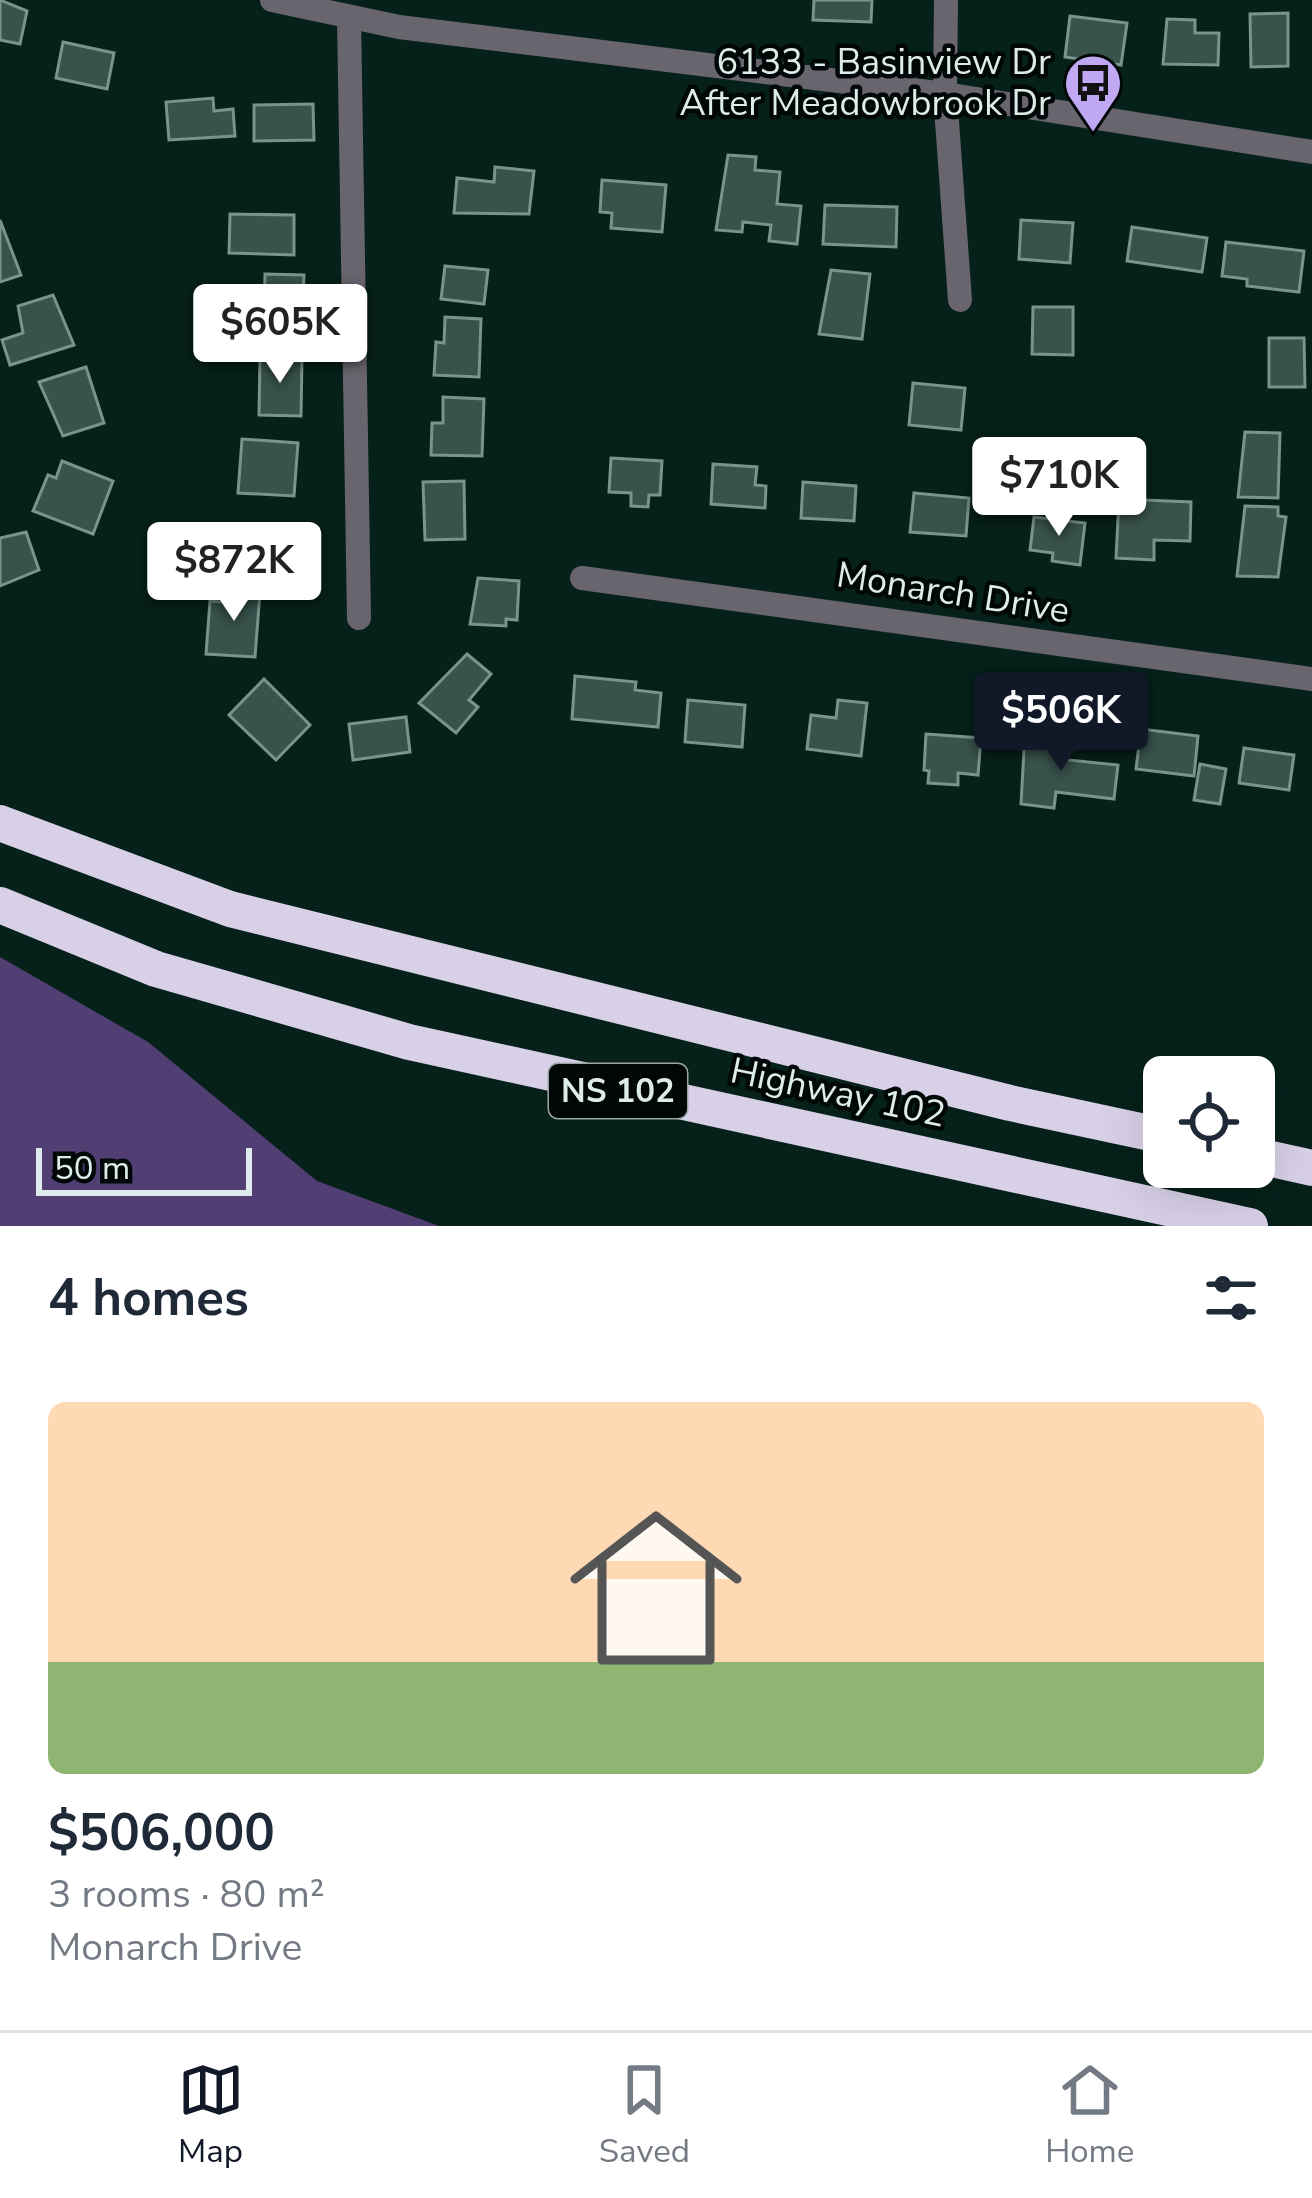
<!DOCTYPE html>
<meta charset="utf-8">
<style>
body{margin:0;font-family:"Nunito Sans",sans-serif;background:#f2f2f3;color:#1f2937;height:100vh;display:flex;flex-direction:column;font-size:45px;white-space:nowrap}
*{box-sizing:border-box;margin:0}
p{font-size:39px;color:#747a83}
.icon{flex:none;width:66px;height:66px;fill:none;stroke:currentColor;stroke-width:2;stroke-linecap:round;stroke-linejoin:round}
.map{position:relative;height:1226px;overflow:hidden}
.details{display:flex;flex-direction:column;background:#fff;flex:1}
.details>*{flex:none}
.buttons{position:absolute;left:1143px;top:1056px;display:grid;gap:24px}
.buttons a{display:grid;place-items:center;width:132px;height:132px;border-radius:18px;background:#fff;box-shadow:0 12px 48px #0002;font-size:60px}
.scale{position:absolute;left:36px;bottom:30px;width:216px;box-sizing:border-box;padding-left:12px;border:6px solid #ddece8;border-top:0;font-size:33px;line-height:42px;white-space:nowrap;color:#ddece8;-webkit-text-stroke:9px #010706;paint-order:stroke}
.price{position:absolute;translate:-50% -102px;padding:0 27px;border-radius:12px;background:#fff;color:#222;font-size:39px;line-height:78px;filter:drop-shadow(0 3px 6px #0008)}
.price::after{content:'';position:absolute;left:50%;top:72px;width:36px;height:27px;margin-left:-18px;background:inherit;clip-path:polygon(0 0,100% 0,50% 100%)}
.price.current{background:#111827;color:#fff}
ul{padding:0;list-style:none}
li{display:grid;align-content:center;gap:24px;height:636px;padding:0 48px}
li span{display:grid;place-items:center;height:372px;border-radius:18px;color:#555}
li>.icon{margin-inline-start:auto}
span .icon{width:216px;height:216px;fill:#fffc;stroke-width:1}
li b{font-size:51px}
h2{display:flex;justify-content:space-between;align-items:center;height:144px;padding:0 48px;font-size:51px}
.tabs{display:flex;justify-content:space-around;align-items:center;height:168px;border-top:3px solid #e0e1e3;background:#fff;font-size:33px;color:#747a83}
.tabs a{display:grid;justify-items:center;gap:6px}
.tabs .current{color:#111827}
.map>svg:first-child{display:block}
.forest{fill:#513e72}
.building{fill:#38524c;stroke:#78948c;stroke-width:3}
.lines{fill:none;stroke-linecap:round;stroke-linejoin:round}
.street{stroke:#68656e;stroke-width:24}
.highway{stroke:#d7d0e7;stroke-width:36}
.labels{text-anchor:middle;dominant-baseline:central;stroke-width:9;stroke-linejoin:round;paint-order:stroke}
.shield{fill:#010706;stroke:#9ba7a4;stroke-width:3}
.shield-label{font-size:33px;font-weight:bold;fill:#ddece8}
.poi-label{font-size:36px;fill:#ddece8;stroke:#010706;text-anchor:end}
.street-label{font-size:36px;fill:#ddece8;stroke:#010706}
</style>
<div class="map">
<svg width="1312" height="1226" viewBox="0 0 1312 1226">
<rect width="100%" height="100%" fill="#06201a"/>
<path class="forest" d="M 0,957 L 148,1042 L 317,1181 L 439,1226 L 0,1226 Z"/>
<g class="building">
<path d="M 0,0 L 27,11 L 20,44 L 0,40 Z"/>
<path d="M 814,0 L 872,0 L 871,22 L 813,20 Z"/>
<path d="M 1288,13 L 1288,66 L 1251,67 L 1250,14 Z"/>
<path d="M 1070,16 L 1127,23 L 1121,65 L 1065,57 Z"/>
<path d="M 1167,19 L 1195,20 L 1195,33 L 1219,33 L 1218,65 L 1163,64 Z"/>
<path d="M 63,42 L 114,53 L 107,89 L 56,78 Z"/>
<path d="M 213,98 L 214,111 L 233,109 L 235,136 L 169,140 L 166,102 Z"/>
<path d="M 313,104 L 314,140 L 254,141 L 254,105 Z"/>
<path d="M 728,155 L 756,157 L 755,170 L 780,172 L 777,204 L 801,206 L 797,244 L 769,241 L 771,225 L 743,222 L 742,232 L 716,230 Z"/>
<path d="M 495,167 L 534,171 L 529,214 L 454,213 L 457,178 L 494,182 Z"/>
<path d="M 602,180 L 666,185 L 662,232 L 611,228 L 612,213 L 600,212 Z"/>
<path d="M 825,205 L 897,207 L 896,247 L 823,244 Z"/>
<path d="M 230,214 L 294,215 L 294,255 L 229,253 Z"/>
<path d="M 0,220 L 21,275 L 0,282 Z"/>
<path d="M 1021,220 L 1073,223 L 1070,263 L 1019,259 Z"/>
<path d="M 1132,227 L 1207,238 L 1202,272 L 1127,261 Z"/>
<path d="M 1226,242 L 1304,251 L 1299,292 L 1247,286 L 1247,279 L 1222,276 Z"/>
<path d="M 445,266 L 488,270 L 484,304 L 441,299 Z"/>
<path d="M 831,270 L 870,274 L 862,339 L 819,334 Z"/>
<path d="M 265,274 L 304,275 L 302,323 L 264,322 Z"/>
<path d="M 53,295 L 74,345 L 10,365 L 2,340 L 23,333 L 18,306 Z"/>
<path d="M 1033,307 L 1073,307 L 1073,355 L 1032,354 Z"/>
<path d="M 445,317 L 481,319 L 479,377 L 434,375 L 436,342 L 444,343 Z"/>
<path d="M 1269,338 L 1304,338 L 1305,387 L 1269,387 Z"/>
<path d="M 260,357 L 302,358 L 301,416 L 259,415 Z"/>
<path d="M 86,367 L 104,423 L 63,436 L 39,382 Z"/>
<path d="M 913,383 L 965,388 L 961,430 L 909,425 Z"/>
<path d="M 443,397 L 484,399 L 482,456 L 431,455 L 432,423 L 443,423 Z"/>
<path d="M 1245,432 L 1280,433 L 1278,498 L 1238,497 Z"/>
<path d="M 242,439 L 298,443 L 294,496 L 238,493 Z"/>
<path d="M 611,458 L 662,461 L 660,495 L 649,495 L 648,507 L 631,506 L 631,493 L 609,492 Z"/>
<path d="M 62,461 L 113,481 L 93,534 L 33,511 L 48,475 L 56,478 Z"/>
<path d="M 713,464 L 757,467 L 755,485 L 766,486 L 765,508 L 711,504 Z"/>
<path d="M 464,481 L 465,539 L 425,540 L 423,482 Z"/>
<path d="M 803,482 L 856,486 L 854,521 L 801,518 Z"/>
<path d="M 914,493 L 969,498 L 966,536 L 910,532 Z"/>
<path d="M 1119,499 L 1191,502 L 1190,541 L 1154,540 L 1154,560 L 1116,558 Z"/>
<path d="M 1245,506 L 1278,507 L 1278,516 L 1286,517 L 1278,577 L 1237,576 Z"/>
<path d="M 1034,517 L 1085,523 L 1080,565 L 1052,561 L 1053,553 L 1030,550 Z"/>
<path d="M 233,529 L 274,530 L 273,577 L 232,575 Z"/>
<path d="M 26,532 L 39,570 L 0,586 L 0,538 Z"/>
<path d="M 478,578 L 519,581 L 517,620 L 506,619 L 506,626 L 470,624 Z"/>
<path d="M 224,589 L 260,592 L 255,657 L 206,654 L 210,601 L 223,602 Z"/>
<path d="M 467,654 L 491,674 L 469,700 L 478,707 L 456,733 L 419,703 Z"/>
<path d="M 575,676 L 636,682 L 635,690 L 661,693 L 658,727 L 572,719 Z"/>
<path d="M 264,679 L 310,725 L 276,760 L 229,715 Z"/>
<path d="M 688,700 L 745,705 L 742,747 L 685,742 Z"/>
<path d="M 838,700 L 867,703 L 861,756 L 807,749 L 811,715 L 836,718 Z"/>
<path d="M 406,717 L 410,752 L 353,760 L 349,724 Z"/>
<path d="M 1141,729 L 1198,736 L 1194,776 L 1136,769 Z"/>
<path d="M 1025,732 L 1061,737 L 1059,759 L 1118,765 L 1114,799 L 1056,792 L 1054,808 L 1021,804 Z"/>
<path d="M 926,734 L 981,738 L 978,775 L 958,773 L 958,785 L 928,783 L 929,771 L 924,770 Z"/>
<path d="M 1244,748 L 1294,755 L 1289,790 L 1239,783 Z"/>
<path d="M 1200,764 L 1226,769 L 1220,804 L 1194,800 Z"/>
</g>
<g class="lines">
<g class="street">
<path d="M 272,0 L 399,27 L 945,94 L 1312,152"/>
<path d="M 946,0 L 945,94 L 960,300"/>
<path d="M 349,18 L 359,618"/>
<path d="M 582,578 L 1312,679"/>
</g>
<g class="highway">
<path d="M 0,823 L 230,909 L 1010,1103 L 1164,1136"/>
<path d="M 0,905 L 156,969 L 409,1042 L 1250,1226"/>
<path d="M 1254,1155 L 1312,1168"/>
</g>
</g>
<defs>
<g id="bus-pin" transform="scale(3)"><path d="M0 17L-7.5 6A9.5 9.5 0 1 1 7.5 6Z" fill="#c1a8f3" stroke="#010706"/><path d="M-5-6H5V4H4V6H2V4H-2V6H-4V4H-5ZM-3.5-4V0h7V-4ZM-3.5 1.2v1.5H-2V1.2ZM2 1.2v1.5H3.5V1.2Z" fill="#111"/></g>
</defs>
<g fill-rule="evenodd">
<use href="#bus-pin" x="1093" y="83"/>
</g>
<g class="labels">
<rect class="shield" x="549" y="1064" width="138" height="54" rx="9"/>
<g class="shield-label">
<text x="618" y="1091">NS 102</text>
</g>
<g class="poi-label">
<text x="1051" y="62">6133 - Basinview Dr<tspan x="1051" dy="41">After Meadowbrook Dr</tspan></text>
</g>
<g class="street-label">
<text transform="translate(953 593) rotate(9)">Monarch Drive</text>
<text transform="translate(838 1093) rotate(12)">Highway 102</text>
</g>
</g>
</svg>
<div class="buttons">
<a><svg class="icon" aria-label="locate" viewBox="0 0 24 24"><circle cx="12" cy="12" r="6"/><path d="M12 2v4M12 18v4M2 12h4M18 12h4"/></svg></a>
</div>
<div class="scale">50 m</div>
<b class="price" style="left:280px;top:386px">$605K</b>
<b class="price" style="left:1059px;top:539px">$710K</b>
<b class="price" style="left:234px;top:624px">$872K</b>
<b class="price current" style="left:1061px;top:774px">$506K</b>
</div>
<section class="details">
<h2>4 homes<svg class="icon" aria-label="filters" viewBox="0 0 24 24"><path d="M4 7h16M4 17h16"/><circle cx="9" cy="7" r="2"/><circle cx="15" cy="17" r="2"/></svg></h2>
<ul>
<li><span style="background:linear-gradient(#ffd9b3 70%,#8fb573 0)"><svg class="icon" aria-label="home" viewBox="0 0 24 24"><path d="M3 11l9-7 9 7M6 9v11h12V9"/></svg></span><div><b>$506,000</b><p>3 rooms · 80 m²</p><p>Monarch Drive</p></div></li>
</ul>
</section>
<nav class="tabs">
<a class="current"><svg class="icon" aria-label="map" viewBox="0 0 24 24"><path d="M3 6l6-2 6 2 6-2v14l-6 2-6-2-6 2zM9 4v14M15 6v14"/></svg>Map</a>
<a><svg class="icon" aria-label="saved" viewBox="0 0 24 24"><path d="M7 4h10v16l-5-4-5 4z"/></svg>Saved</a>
<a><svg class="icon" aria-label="home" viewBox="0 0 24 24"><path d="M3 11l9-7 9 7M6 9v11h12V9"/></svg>Home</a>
</nav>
